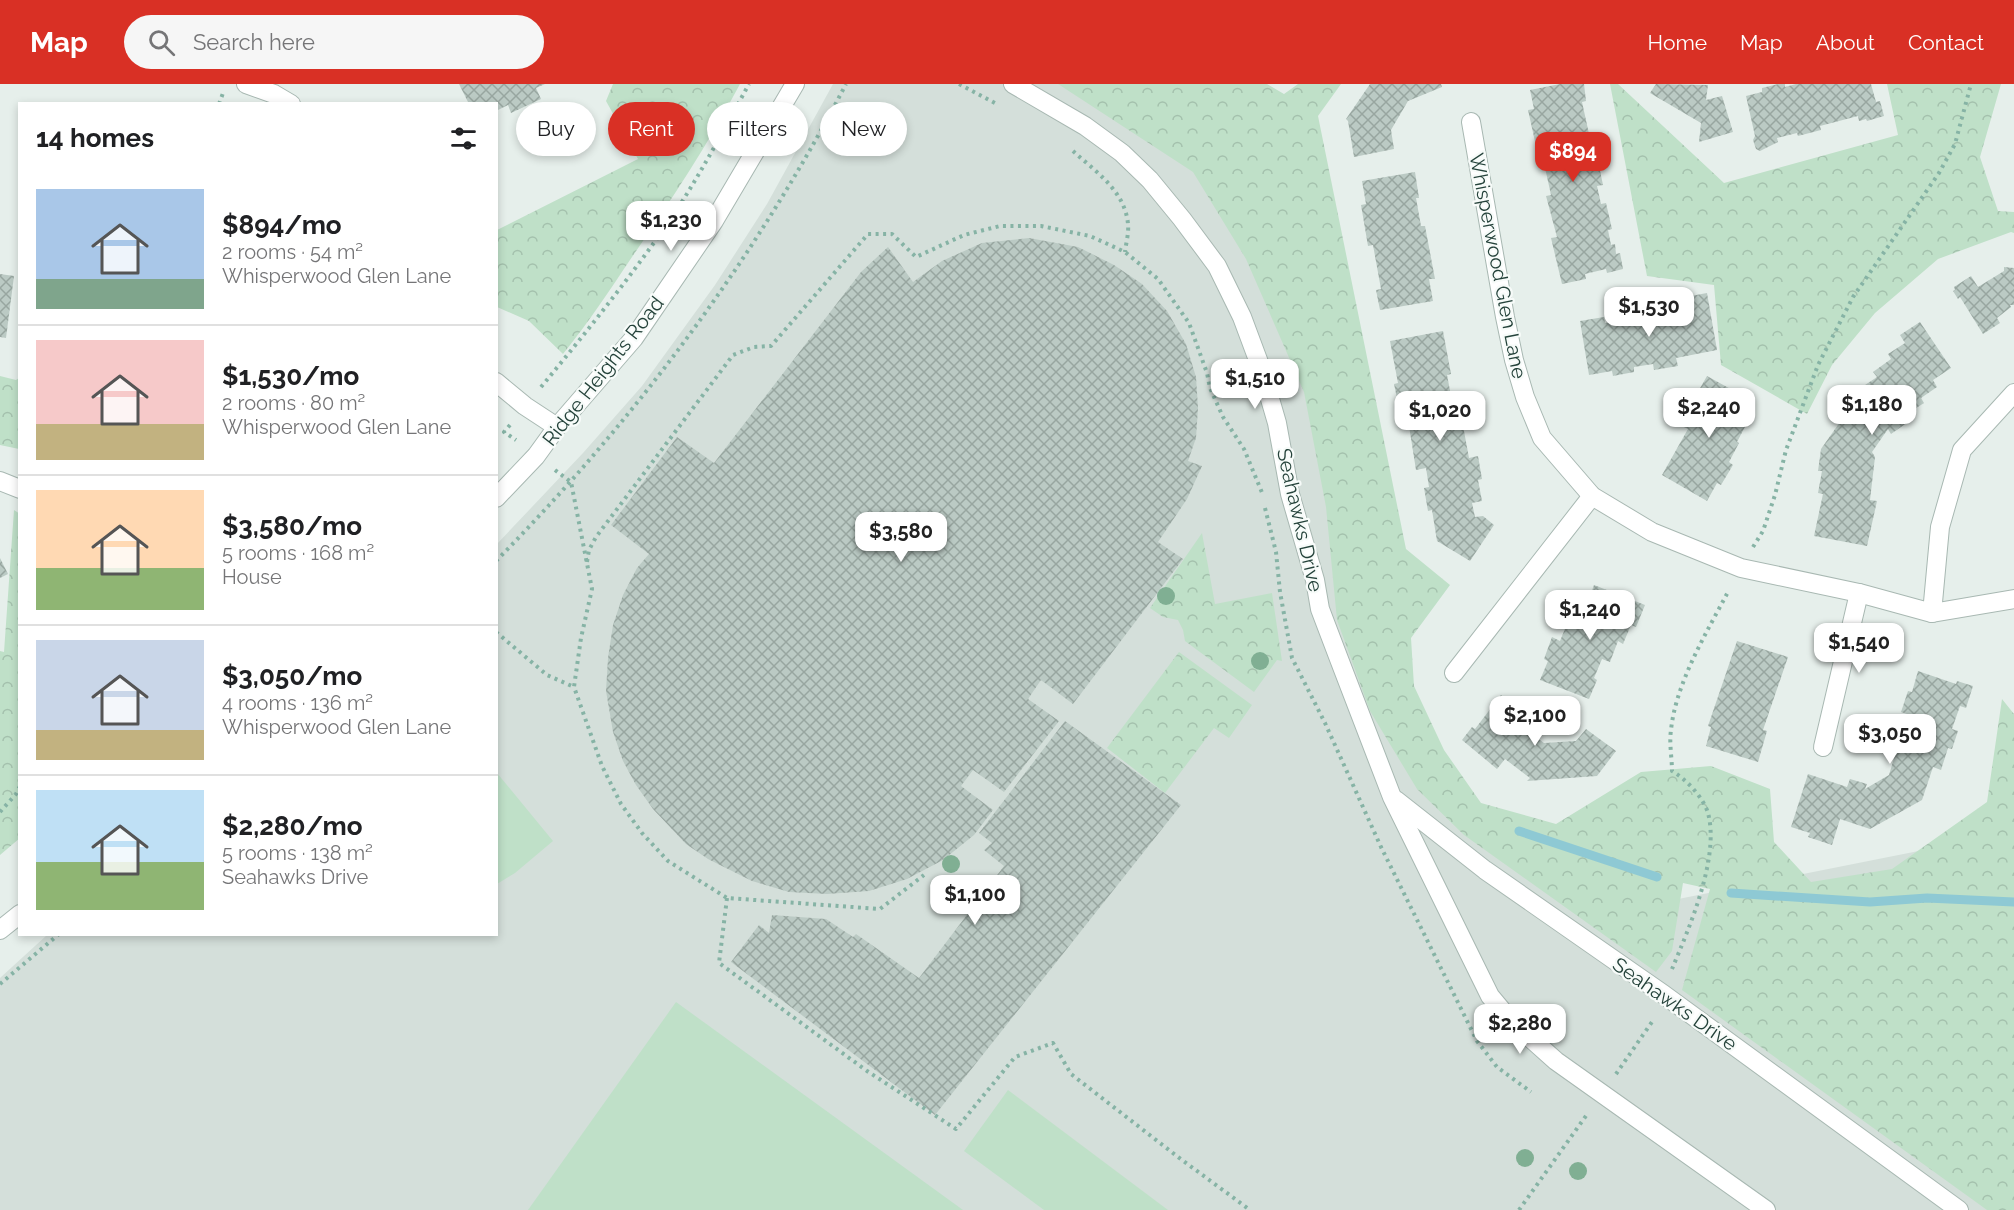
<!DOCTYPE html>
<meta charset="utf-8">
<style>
body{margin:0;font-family:Raleway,sans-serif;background:#f6f6f6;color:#202124;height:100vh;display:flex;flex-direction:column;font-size:22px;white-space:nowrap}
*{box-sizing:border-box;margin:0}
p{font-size:20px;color:#757577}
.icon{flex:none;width:33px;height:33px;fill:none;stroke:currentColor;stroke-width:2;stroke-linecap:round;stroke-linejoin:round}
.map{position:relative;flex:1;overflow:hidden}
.details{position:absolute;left:18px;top:18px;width:480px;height:834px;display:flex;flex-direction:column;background:#fff;border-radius:0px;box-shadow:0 3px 9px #0003}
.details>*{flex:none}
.top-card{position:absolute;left:516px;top:18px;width:570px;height:54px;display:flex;gap:12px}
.price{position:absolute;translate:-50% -51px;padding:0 14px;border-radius:12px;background:#fff;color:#222;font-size:20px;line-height:39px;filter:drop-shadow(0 2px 3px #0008)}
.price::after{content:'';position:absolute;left:50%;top:36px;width:18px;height:14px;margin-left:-9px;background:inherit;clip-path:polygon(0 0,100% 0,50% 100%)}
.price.on{background:#d93025;color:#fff}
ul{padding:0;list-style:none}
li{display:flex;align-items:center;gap:18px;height:150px;padding:0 18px}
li+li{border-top:2px solid #e0e0e0}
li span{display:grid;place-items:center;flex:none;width:168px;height:120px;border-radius:0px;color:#555}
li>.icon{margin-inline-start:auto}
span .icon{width:72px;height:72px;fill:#fffc;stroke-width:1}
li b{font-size:26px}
h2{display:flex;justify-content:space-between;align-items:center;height:72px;padding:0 18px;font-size:26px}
.tag{padding:0 21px;border-radius:27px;background:#fff;box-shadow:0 3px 9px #0003;font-size:21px;line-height:54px}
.tag.on{background:#d93025;color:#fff}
header{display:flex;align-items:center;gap:36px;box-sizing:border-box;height:84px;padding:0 30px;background:#d93025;color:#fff}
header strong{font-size:28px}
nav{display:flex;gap:33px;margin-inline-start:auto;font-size:21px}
.search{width:420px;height:54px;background:#f6f6f6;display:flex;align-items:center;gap:15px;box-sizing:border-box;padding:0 21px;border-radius:33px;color:#757577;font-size:22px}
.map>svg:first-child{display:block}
.built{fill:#d4dfda}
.forest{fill:url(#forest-crowns)}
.pitch{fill:#bfe0c8}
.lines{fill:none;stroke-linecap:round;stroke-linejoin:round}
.stream{stroke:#8ec9d4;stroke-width:9}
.building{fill:url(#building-cross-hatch)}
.minor-casing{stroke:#a8b8b2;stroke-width:20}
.tertiary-casing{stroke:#a8b8b2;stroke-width:20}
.path{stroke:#86b3a5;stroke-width:4;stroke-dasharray:3 4.5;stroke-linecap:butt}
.minor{stroke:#fff;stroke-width:18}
.tertiary{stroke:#fff;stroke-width:18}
.tree{fill:#80af93}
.labels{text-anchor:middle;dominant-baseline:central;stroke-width:4.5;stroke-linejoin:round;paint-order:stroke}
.street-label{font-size:20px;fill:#24423a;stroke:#f7fbf9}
</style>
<header>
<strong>Map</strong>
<div class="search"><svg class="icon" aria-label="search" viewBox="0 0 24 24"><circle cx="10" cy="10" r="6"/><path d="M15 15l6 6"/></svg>Search here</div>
<nav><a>Home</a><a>Map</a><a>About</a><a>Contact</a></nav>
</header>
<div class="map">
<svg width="2014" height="1126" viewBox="0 0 2014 1126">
<defs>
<pattern id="forest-crowns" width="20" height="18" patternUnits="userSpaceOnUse" patternTransform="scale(1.5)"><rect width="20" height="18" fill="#bfe0c8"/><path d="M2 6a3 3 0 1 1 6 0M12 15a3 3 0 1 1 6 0" fill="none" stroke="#a4c1ad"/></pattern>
<pattern id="building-cross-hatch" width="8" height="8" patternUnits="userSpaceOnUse" patternTransform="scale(1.5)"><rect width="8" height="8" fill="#bbcac4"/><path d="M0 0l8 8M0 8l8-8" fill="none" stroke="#98a6a0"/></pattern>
</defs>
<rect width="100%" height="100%" fill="#e6efeb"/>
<path class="built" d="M 833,0 L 1253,0 L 1421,678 L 1633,824 L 2014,748 L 2014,1126 L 0,1126 L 0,894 L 47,851 L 496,850 L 497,460 L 583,369 L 642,302 L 715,201 L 767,120 Z"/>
<g class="forest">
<path d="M 613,0 L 740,0 C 708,60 671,117 632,173 C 610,206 588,239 563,270 L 529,237 L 497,223 L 497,146 L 638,75 L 606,17 Z"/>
<path d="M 1058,0 L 1267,0 L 1284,10 L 1298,0 L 1341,0 L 1318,32 L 1406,465 L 1450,501 L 1411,554 L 1414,602 L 1444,666 L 1481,719 L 1556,740 L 1641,688 L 1711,682 L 1770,705 L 1774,758 L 1811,798 L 1892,785 L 1987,718 L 2002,615 L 2014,630 L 2014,1126 L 1987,1126 L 1682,906 L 1710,805 L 1683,799 L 1672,867 L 1656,888 L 1464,751 L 1417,705 L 1370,627 L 1337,536 L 1326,423 L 1304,308 L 1246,175 L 1193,88 Z"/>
<path d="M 1610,0 L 1618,0 L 1724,99 L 1898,51 L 1887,0 L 2001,0 L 1980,73 L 1998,127 L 2014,128 L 2014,149 L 2011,148 L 1938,175 L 1875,229 L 1832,281 L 1807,330 L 1721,281 L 1714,201 L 1647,192 Z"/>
<path d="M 0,292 L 16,296 L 19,294 L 19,365 L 0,361 Z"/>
<path d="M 14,426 L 20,430 L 20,754 L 0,771 L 0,567 L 4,568 Z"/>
<path d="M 1202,449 L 1215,520 L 1272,509 L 1282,577 L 1277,576 L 1254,608 L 1185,557 L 1183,546 L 1178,536 L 1163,533 L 1150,524 Z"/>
<path d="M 1179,568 L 1252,621 L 1229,654 L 1214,644 L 1165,709 L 1107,664 Z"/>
</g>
<g class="pitch">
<path d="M 497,689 L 553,757 L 515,789 L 497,800 Z"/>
<path d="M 676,918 L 963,1126 L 528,1126 Z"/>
<path d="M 1008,1006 L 1168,1126 L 1044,1126 L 964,1067 Z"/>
</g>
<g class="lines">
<g class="stream">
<path d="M 1519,747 L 1657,793"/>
<path d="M 1731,809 L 1870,818 L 1927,814 L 2014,818"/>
</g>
</g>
<g class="building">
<path d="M 459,0 L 545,0 L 536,4 L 541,15 L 511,29 L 508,21 L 496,27 L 496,20 L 469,20 Z"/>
<path d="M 1370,0 L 1441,0 L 1442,3 L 1408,17 L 1391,46 L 1394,65 L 1354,73 L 1348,37 L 1346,35 Z"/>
<path d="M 1560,0 L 1584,0 L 1586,17 L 1582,18 L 1591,59 L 1594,58 L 1603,101 L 1597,102 L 1601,120 L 1606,119 L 1612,145 L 1608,146 L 1611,161 L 1615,160 L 1616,170 L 1620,169 L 1623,185 L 1607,189 L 1606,185 L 1585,190 L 1586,195 L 1562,200 L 1551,154 L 1557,153 L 1546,112 L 1551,111 L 1542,70 L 1538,71 L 1528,26 L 1534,25 L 1530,6 Z"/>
<path d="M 1656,0 L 1708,1 L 1706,16 L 1722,12 L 1733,48 L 1699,58 L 1701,39 L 1650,9 Z"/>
<path d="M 1778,0 L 1785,0 L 1785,3 L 1796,0 L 1871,0 L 1876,18 L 1880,17 L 1884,32 L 1867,37 L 1866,35 L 1859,37 L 1858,32 L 1820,42 L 1821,46 L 1798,52 L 1797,49 L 1777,54 L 1778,58 L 1760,67 L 1756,65 L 1753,56 L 1755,52 L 1746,12 L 1762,8 L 1762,4 Z"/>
<path d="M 1415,88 L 1419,114 L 1416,114 L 1421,142 L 1425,142 L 1435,195 L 1429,195 L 1433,217 L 1380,226 L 1376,206 L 1381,205 L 1373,161 L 1368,162 L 1361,121 L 1366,120 L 1362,97 Z"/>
<path d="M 1029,154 L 1078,163 L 1114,181 L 1142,200 L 1167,227 L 1186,260 L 1196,293 L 1198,324 L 1196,354 L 1188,377 L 1202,382 L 1187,415 L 1158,458 L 1183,475 L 1073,620 L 1041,596 L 1028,615 L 1059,637 L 1004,708 L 973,686 L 961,702 L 993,726 L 974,751 L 943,776 L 907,795 L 869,807 L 827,810 L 789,808 L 752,797 L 708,775 L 686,760 L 653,725 L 636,701 L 623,677 L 613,648 L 606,607 L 608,574 L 613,541 L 623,511 L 637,484 L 649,470 L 611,441 L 677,353 L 714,379 L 861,188 L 888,163 L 913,198 L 942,177 L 982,159 Z"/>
<path d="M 2004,183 L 2014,184 L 2014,221 L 2010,221 L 2011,223 L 1997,234 L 2000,239 L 1983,250 L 1960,213 L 1958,215 L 1953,207 L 1955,206 L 1954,203 L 1971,192 L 1978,203 L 2004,187 Z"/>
<path d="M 0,190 L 14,192 L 6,254 L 0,253 Z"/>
<path d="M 1707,209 L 1717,266 L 1676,274 L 1678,282 L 1654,286 L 1653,280 L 1634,283 L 1634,288 L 1613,292 L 1612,287 L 1589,291 L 1580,237 L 1604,233 L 1605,239 L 1621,236 L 1620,230 L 1645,226 L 1646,232 L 1665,229 L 1664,222 L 1686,217 L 1685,213 Z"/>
<path d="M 1920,238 L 1951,284 L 1933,296 L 1937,303 L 1921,314 L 1924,319 L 1907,330 L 1911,336 L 1891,350 L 1888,345 L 1872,368 L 1875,373 L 1870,416 L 1877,417 L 1867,462 L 1814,452 L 1823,410 L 1818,409 L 1822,387 L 1818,387 L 1821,365 L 1861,308 L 1859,305 L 1877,293 L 1873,288 L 1891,275 L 1888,270 L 1905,259 L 1900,251 Z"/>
<path d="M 1443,247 L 1451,290 L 1447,291 L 1455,332 L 1461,331 L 1469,374 L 1478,372 L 1482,395 L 1478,396 L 1482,417 L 1472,419 L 1475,433 L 1483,432 L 1494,441 L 1470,477 L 1437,457 L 1432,426 L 1428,427 L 1424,404 L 1429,403 L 1426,384 L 1416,386 L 1409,342 L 1403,343 L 1394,300 L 1398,299 L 1390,257 Z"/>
<path d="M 1707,292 L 1754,318 L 1743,337 L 1747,339 L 1737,358 L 1739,359 L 1729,378 L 1733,381 L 1721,401 L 1717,399 L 1707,417 L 1662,391 L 1688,345 L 1684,343 L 1700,316 L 1695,313 Z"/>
<path d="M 0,474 L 8,490 L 0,494 Z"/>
<path d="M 1594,501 L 1645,521 L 1636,543 L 1631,541 L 1623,560 L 1618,557 L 1610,578 L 1602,575 L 1594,594 L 1597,596 L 1589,615 L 1540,596 L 1548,577 L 1544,575 L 1552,553 L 1560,557 L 1569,535 L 1574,537 L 1581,518 L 1587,520 Z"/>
<path d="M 1737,557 L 1788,573 L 1763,646 L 1767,647 L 1758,678 L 1706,662 L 1711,643 L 1708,642 Z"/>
<path d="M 1918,587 L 1956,600 L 1957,597 L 1973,602 L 1966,624 L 1960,622 L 1952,645 L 1958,647 L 1952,665 L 1948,664 L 1941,686 L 1933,683 L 1922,716 L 1870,745 L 1840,735 L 1832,761 L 1808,753 L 1810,749 L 1791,743 L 1808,690 L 1847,703 L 1850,695 L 1867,700 L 1865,705 L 1889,691 L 1895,671 L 1888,669 L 1896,647 L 1901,648 L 1907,630 L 1901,628 L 1908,607 L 1912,608 Z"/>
<path d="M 1501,611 L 1518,624 L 1515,629 L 1529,640 L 1525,645 L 1544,659 L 1576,657 L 1586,645 L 1616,667 L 1597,692 L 1527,697 L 1530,694 L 1505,675 L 1497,685 L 1462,656 L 1472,643 L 1475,645 Z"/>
<path d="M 1065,637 L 1181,721 L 935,1031 L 731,878 L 759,841 L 769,849 L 772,831 L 826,835 L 853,853 L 856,850 L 919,894 L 1004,782 L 984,766 L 992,759 L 979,749 Z"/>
</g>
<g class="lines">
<g class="minor-casing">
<g id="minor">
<path d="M 246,0 L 274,10 L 291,20"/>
<path d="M 1013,0 L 1085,42 L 1122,69 L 1150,96 L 1182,135 L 1217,182 L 1242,233 L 1261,284 L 1277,339 L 1290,410 L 1315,496 L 1320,525 L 1339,575 L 1392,713 L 1490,912 L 1510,936 L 1556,977 L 1766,1126"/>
<path d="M 1471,38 L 1505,233 L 1514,276 L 1525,313 L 1542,354 L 1592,412 L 1652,448 L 1741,484 L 1859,509 L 1932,529 L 2014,515"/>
<path d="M 496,298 L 525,322 L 557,343"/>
<path d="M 0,397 L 20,405"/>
<path d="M 1932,529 L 1940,443 L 1962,366 L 2014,309"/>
<path d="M 1454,589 L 1592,412"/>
<path d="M 1823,663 L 1859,509"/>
<path d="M 1396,716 L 1485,786 L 1663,910 L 1959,1126"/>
</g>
</g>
<g class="tertiary-casing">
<g id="tertiary">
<path d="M 496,414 L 536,372 L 557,343 L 634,254 L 714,137 L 795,0"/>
<path d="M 0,846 L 20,830"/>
</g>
</g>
<g class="path">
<path d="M 959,0 L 995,19"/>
<path d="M 219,20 L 223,9"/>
<path d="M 1073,67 C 1096,88 1125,107 1128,140 C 1129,149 1126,159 1125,168"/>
<path d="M 541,303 C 585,250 628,196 668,139 C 698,95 723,47 749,0"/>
<path d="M 510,341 L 504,348 L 516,356"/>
<path d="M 555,386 L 571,398 L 592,505 L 581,554 L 574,603 L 602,682 L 621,720 L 642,749 L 668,777 L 727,814 L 880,825 L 924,791"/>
<path d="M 1265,424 L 1276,468 L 1280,508 L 1292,574 L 1325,639 L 1381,763 L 1477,957 L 1497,983 L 1531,1008"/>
<path d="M 1753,463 L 1763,447 L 1775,411 L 1786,366 L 1818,281 L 1853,213 L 1939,89 L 1955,60 L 1971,0"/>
<path d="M 496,477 C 635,336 755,175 846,0"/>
<path d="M 587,478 L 589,466 L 596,453 L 733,271 L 754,263 L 771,262 L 868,150 L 892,150 L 916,173 L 964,151 L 1000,142 L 1041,142 L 1090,152 L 1125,168 L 1158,195 L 1189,239 L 1207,289 L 1210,304 L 1223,333 L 1244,365 L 1263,411"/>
<path d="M 496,548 L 547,591 L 574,603"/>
<path d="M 0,728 L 16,710 L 20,702"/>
<path d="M 727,814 L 719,879 L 867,987 L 956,1045 L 1015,973 L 1053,959 L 1071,990 L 1178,1073 L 1250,1126"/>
<path d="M 1672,885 C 1689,844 1720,774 1708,729 C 1703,713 1686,695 1672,687 C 1672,674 1669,659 1671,646 C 1676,598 1707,548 1729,506"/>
<path d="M 0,900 L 59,850"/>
<path d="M 1616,990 L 1654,935"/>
<path d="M 1519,1126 L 1588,1029"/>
</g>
<use href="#minor" class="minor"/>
<use href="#tertiary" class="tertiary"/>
</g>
<g class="tree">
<circle cx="1166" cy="512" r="9"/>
<circle cx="1260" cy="577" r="9"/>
<circle cx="951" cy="780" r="9"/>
<circle cx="1525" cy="1074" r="9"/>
<circle cx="1578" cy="1087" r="9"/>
</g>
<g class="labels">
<g class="street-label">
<text transform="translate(1498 182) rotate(79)">Whisperwood Glen Lane</text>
<text transform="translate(603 287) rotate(-52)">Ridge Heights Road</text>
<text transform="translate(1300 436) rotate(77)">Seahawks Drive</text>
<text transform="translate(1675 920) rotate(35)">Seahawks Drive</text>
</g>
</g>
</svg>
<b class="price on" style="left:1573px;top:99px">$894</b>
<b class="price" style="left:671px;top:168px">$1,230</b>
<b class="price" style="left:1649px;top:254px">$1,530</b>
<b class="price" style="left:1255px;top:326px">$1,510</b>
<b class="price" style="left:1872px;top:352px">$1,180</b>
<b class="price" style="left:1709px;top:355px">$2,240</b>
<b class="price" style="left:1440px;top:358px">$1,020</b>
<b class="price" style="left:901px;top:479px">$3,580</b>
<b class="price" style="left:1590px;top:557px">$1,240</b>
<b class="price" style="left:1859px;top:590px">$1,540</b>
<b class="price" style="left:1535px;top:663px">$2,100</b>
<b class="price" style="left:1890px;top:681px">$3,050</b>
<b class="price" style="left:975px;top:842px">$1,100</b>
<b class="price" style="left:1520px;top:971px">$2,280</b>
<div class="top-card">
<a class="tag">Buy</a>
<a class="tag on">Rent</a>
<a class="tag">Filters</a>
<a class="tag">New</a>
</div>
<section class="details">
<h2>14 homes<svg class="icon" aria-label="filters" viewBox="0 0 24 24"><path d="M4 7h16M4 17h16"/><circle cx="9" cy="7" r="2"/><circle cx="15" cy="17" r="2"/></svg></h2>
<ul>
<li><span style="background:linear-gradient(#a9c7e8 75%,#7fa58c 0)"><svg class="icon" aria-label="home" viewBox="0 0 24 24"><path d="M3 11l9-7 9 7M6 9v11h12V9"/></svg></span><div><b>$894/mo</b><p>2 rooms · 54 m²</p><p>Whisperwood Glen Lane</p></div></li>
<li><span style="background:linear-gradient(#f6c9c9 70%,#c2b280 0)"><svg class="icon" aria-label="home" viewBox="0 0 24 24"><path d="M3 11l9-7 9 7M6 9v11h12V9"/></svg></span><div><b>$1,530/mo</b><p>2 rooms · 80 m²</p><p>Whisperwood Glen Lane</p></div></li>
<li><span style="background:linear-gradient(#ffd9b3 65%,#8fb573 0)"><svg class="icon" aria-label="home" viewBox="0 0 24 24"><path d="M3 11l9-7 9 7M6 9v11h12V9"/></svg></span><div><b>$3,580/mo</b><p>5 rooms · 168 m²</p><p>House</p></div></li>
<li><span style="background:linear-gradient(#c9d6e8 75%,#c2b280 0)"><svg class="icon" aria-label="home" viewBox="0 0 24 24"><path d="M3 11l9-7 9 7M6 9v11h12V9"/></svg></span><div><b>$3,050/mo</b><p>4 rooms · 136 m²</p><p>Whisperwood Glen Lane</p></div></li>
<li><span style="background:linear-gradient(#bfe0f5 60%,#8fb573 0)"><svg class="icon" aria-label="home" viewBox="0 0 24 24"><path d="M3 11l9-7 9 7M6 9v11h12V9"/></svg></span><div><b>$2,280/mo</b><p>5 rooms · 138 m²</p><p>Seahawks Drive</p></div></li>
</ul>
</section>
</div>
